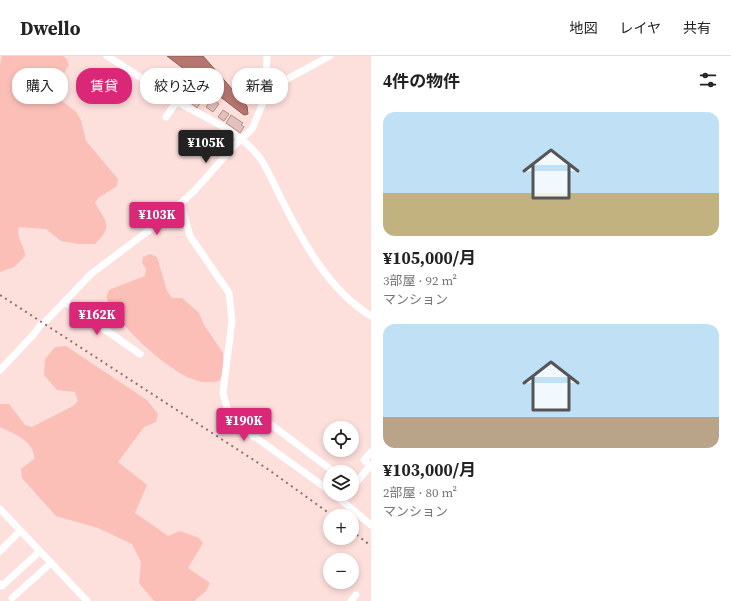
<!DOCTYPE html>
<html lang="ja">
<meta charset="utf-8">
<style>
body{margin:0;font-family:"Source Serif 4","Noto Sans JP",serif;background:#f6f6f6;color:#222;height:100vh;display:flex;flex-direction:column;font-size:15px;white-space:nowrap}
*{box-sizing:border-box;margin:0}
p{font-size:13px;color:#767676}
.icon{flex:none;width:22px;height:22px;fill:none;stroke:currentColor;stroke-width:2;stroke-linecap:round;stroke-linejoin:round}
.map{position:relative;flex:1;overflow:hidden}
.details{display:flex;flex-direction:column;background:#fff;width:360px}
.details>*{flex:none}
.banner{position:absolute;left:12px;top:12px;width:299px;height:36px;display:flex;gap:8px}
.buttons{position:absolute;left:323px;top:365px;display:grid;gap:8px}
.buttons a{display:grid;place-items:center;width:36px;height:36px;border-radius:50%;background:#fff;box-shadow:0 2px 6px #0003;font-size:20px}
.price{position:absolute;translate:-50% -34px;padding:0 9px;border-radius:4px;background:#db2777;color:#fff;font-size:13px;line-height:26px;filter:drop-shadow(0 1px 2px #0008)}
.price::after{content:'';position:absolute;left:50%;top:24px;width:12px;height:9px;margin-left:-6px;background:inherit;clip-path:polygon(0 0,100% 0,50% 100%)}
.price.selected{background:#222;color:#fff}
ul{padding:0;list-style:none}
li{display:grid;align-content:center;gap:8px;height:212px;padding:0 12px}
li span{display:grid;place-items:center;height:124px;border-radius:12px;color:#555}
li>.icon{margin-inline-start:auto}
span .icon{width:72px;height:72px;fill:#fffc;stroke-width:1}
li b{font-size:17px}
h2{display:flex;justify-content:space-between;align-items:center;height:48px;padding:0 12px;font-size:17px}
.tag{padding:0 14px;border-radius:16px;background:#fff;box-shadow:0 2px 6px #0003;font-size:14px;line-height:36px}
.tag.selected{background:#db2777;color:#fff}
header{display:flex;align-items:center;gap:24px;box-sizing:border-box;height:56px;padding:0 20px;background:#fff;border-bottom:1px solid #e0e0e0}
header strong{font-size:19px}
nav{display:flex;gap:22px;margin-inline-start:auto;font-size:14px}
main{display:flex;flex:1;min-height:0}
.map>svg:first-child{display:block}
.green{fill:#fbbfb8}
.water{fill:#b6766f;stroke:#8c5c56}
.building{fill:#e3c0bb;stroke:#b08e8a}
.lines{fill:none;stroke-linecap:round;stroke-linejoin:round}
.minor{stroke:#fff;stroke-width:7}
.rail{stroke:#86726f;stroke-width:2;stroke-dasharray:2 4;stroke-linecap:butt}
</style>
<header>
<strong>Dwello</strong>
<nav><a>地図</a><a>レイヤ</a><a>共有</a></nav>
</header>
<main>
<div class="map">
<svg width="371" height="545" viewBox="0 0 371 545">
<rect width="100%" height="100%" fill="#fddfdc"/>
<g class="green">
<path d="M 2,0 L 63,0 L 66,2 L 69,9 L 54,34 L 56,40 L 76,56 L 81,64 L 86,85 L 118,123 L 117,130 L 98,142 L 95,147 C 107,167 113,170 95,188 L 78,188 L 61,185 L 46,173 L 19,171 C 15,180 25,190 25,200 L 14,211 L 0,216 L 0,9 Z"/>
<path d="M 150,198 L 157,201 L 167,235 L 172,242 L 182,242 L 199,257 L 204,269 L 223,297 L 223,318 L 219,325 C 213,326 204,327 198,325 C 174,319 134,282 119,263 C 114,256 110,248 106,241 L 109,234 L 145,220 L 146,213 L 142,207 L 143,201 Z"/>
<path d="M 66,290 L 147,344 L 158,358 L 156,366 L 144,371 L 118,406 L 147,429 L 135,457 L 168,480 L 180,475 L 199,482 L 203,487 L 188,512 L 210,527 L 206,535 L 194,545 L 154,545 L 139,527 L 141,506 L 132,488 L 98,472 L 56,460 L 22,422 L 21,413 L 34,403 C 35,385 14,378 0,371 L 0,348 L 9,348 L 25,369 L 32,371 L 73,350 L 78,345 L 75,336 L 57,334 L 44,319 L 45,303 L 55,291 Z"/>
</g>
<path class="water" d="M 167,0 L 203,0 L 247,50 L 248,58 L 244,59 Z"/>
<g class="building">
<path d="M 190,27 L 199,33 L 190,46 L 181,39 Z"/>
<path d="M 200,34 L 206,38 L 197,52 L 191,47 Z"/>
<path d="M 212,43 L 219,48 L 213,56 L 206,51 Z"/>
<path d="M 223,54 L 229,58 L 224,65 L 218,61 Z"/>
<path d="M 231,59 L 243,67 L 241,69 L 244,71 L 240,77 L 226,67 Z"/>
</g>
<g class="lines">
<g class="minor">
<path d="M 107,0 C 130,14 153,30 176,45 C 206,63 242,75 262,105 C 270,118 276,133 283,146 C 304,188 330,235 371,260"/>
<path d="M 265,42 L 267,0"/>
<path d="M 166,61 L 177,45"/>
<path d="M 181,147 L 190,180 L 229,237 L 232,265 L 223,337 L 228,355 L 237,368 L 330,435"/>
<path d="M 65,246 L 140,298"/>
<path d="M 0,314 L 34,278 L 42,267 L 45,266 L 91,218 L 148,175 L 181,147 L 195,134 L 234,90 L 252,73 L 265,42 L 278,28 L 330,0"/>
<path d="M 254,381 L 265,364 L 334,416"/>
<path d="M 371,396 L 364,404 L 371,410"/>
<path d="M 352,432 L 370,410"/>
<path d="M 334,438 L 371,469"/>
<path d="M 0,453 L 87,545"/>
<path d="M 0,495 L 20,475"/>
<path d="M 0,528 L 2,530 L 39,496"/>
<path d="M 12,542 L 51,507"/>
<path d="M 351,545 L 356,539"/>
</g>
<g class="rail">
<path d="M 0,239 L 269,414 L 333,460"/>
<path d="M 352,475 L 371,490"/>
</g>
</g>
</svg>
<div class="buttons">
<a><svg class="icon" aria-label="locate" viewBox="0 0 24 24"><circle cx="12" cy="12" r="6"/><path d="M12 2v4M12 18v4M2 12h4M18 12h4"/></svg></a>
<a><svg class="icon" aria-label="layers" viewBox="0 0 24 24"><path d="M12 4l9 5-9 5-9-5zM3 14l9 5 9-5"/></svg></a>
<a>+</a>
<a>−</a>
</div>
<b class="price selected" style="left:206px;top:108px">¥105K</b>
<b class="price" style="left:157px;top:180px">¥103K</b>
<b class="price" style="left:97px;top:280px">¥162K</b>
<b class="price" style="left:244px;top:386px">¥190K</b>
<div class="banner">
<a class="tag">購入</a>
<a class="tag selected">賃貸</a>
<a class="tag">絞り込み</a>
<a class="tag">新着</a>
</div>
</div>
<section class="details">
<h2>4件の物件<svg class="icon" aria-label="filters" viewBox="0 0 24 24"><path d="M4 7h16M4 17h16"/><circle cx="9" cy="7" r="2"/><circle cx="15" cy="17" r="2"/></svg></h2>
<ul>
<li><span style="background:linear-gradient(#bfe0f5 65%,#c2b280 0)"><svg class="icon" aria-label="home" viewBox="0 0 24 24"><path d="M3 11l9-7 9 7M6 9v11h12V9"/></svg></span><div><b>¥105,000/月</b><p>3部屋 · 92 m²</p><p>マンション</p></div></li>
<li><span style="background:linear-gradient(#bfe0f5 75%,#b9a48a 0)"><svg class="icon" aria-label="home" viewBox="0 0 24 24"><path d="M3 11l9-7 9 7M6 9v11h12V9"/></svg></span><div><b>¥103,000/月</b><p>2部屋 · 80 m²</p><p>マンション</p></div></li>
</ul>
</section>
</main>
